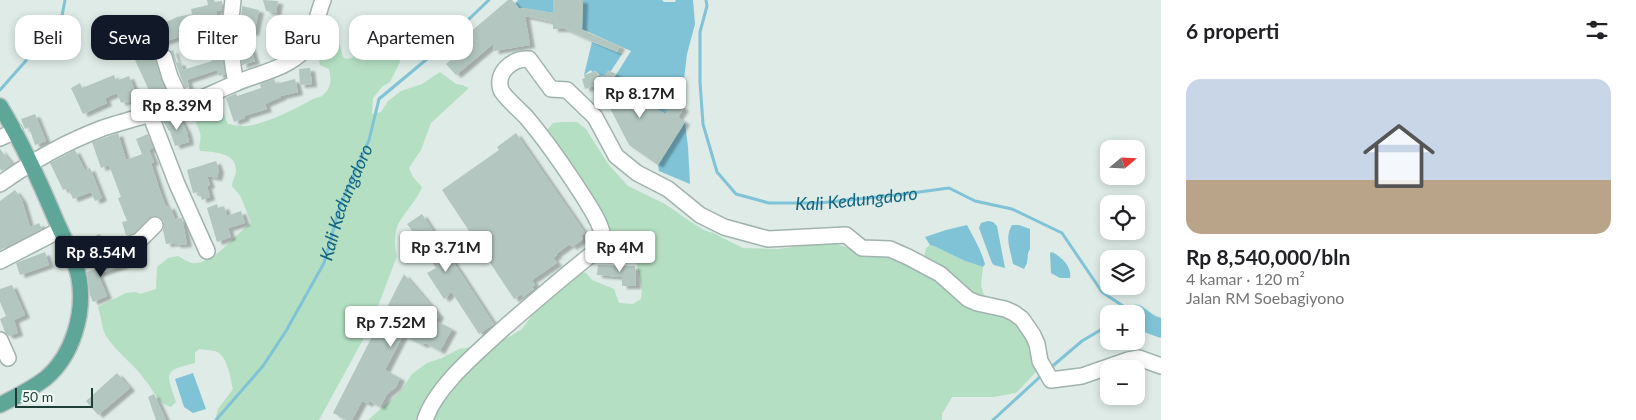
<!DOCTYPE html>
<html lang="id">
<meta charset="utf-8">
<style>
body{margin:0;font-family:Lato,sans-serif;background:#f2f2f2;color:#202124;height:100vh;display:flex;flex-direction:column;font-size:19px;white-space:nowrap}
*{box-sizing:border-box;margin:0}
p{font-size:16px;color:#757577}
.icon{flex:none;width:28px;height:28px;fill:none;stroke:currentColor;stroke-width:2;stroke-linecap:round;stroke-linejoin:round}
.map{position:relative;flex:1;overflow:hidden}
.side{display:flex;flex-direction:column;background:#fff;width:475px}
.side>*{flex:none}
.guide{position:absolute;left:15px;top:15px;width:475px;height:45px;display:flex;gap:10px}
.needle{width:32px;rotate:71deg}
.tools{position:absolute;left:1100px;top:140px;display:grid;gap:10px}
.tools a{display:grid;place-items:center;width:45px;height:45px;border-radius:10px;background:#fff;box-shadow:0 2px 8px #0003;font-size:25px}
.scale{position:absolute;left:15px;bottom:12px;width:78px;box-sizing:border-box;padding-left:5px;border:2px solid #1e3d37;border-top:0;font-size:14px;line-height:18px;white-space:nowrap;color:#1e3d37;-webkit-text-stroke:4px #eff8f4;paint-order:stroke}
.price{position:absolute;translate:-50% -42px;padding:0 11px;border-radius:5px;background:#fff;color:#222;font-size:16px;line-height:32px;filter:drop-shadow(0 1px 2px #0008)}
.price::after{content:'';position:absolute;left:50%;top:30px;width:15px;height:11px;margin-left:-8px;background:inherit;clip-path:polygon(0 0,100% 0,50% 100%)}
.price.current{background:#111827;color:#fff}
ul{padding:0;list-style:none}
li{display:grid;align-content:center;gap:10px;height:265px;padding:0 25px}
li+li{border-top:1px solid #e0e0e0}
li span{display:grid;place-items:center;height:155px;border-radius:15px;color:#555}
li>.icon{margin-inline-start:auto}
span .icon{width:90px;height:90px;fill:#fffc;stroke-width:1}
li b{font-size:21px}
h2{display:flex;justify-content:space-between;align-items:center;height:60px;padding:0 25px;font-size:21px}
.pill{padding:0 18px;border-radius:15px;background:#fff;box-shadow:0 2px 8px #0003;font-size:18px;line-height:45px}
.pill.current{background:#111827;color:#fff}
main{display:flex;flex:1;min-height:0}
.map>svg:first-child{display:block}
.green{fill:#b5dfc3}
.water{fill:#80c3d7}
.lines{fill:none;stroke-linecap:round;stroke-linejoin:round}
.stream{stroke:#80c3d7;stroke-width:3}
.river{stroke:#80c3d7;stroke-width:19}
.building{fill:#b3c6c0;filter:url(#shadow)}
.minor-casing{stroke:#a1b3ae;stroke-width:18}
.major-casing{stroke:#bcc5c3;stroke-width:18}
.minor{stroke:#fff;stroke-width:15}
.major{stroke:#5ea698;stroke-width:15}
.labels{text-anchor:middle;dominant-baseline:central;stroke-width:4;stroke-linejoin:round;paint-order:stroke}
.water-label{font-size:18px;font-style:italic;fill:#13657e;stroke:#eff8f4}
</style>
<main>
<div class="map">
<svg width="1161" height="420" viewBox="0 0 1161 420">
<defs>
<filter id="shadow"><feDropShadow dx="5" dy="3" stdDeviation="1" flood-color="#0004"/></filter>
</defs>
<rect width="100%" height="100%" fill="#deebe6"/>
<g class="green">
<path d="M 332,31 L 338,38 L 343,57 L 347,59 L 352,58 L 367,45 L 382,38 L 396,48 L 399,53 L 400,62 L 390,82 L 382,87 L 373,98 L 372,114 L 381,112 L 388,101 L 401,91 L 422,84 L 440,72 L 456,84 L 462,85 L 469,88 L 431,123 L 421,150 L 409,168 L 413,177 L 422,187 C 417,200 407,209 400,221 C 394,230 394,246 397,256 L 371,325 L 319,420 L 215,420 L 218,409 L 233,389 C 230,378 228,355 215,351 C 210,350 204,350 199,349 L 195,353 L 195,363 C 163,371 166,372 176,402 L 171,407 C 158,404 153,389 145,380 C 134,364 117,353 106,336 C 102,329 101,316 98,307 L 126,293 L 136,292 L 140,294 L 156,289 L 157,267 L 168,258 L 178,256 C 182,258 187,262 192,263 C 214,265 235,234 251,223 L 241,197 L 232,186 C 232,180 236,176 236,170 C 236,152 213,152 200,151 C 198,144 202,139 200,133 C 198,125 193,120 194,112 L 198,108 L 218,101 L 228,124 C 232,124 236,126 240,126 C 259,128 297,108 313,99 C 316,98 322,97 324,94 C 332,87 331,78 329,69 L 320,65 C 316,47 317,43 332,31 Z"/>
<path d="M 563,122 L 577,122 L 586,129 L 608,164 L 628,186 L 665,204 L 691,222 L 704,230 L 713,233 L 743,248 L 778,249 L 830,242 L 873,256 L 888,258 L 921,271 L 926,248 L 930,245 L 934,246 L 965,261 L 983,267 L 981,286 L 986,301 L 1012,318 L 1025,334 L 1036,372 L 1016,393 L 993,397 L 952,397 L 942,414 L 942,420 L 368,420 L 401,391 L 412,374 L 427,363 L 442,358 L 459,349 L 490,344 L 509,337 L 522,329 L 535,311 L 581,271 L 586,273 L 592,280 L 614,289 L 619,303 L 633,304 L 641,299 L 642,290 L 636,260 C 629,256 621,254 616,248 C 609,242 613,231 608,223 C 604,216 596,210 591,203 C 573,181 558,156 547,130 L 553,123 Z"/>
</g>
<g class="water">
<path d="M 518,0 L 553,0 L 553,13 L 523,8 L 518,9 L 515,4 Z"/>
<path d="M 583,0 L 662,0 L 664,2 L 675,2 L 676,0 L 693,0 L 695,24 L 687,54 L 684,79 L 681,89 L 659,125 L 644,108 L 631,87 L 622,96 L 609,91 L 609,86 L 631,51 L 582,29 Z"/>
<path d="M 592,42 L 622,54 L 611,71 L 604,77 L 597,73 L 596,71 L 592,72 L 591,70 L 584,75 Z"/>
<path d="M 685,122 L 688,147 L 690,184 L 659,171 L 658,165 Z"/>
<path d="M 988,221 L 993,222 L 997,226 L 1005,268 L 994,265 L 992,263 L 979,228 L 981,223 Z"/>
<path d="M 967,225 C 974,238 981,250 985,264 L 983,267 L 965,261 L 934,246 L 930,245 L 925,237 L 946,230 Z"/>
<path d="M 1012,225 L 1019,225 L 1030,229 L 1030,249 L 1028,253 L 1027,263 L 1024,269 L 1013,264 C 1011,251 1004,238 1012,225 Z"/>
<path d="M 1052,252 C 1062,257 1072,267 1070,278 L 1060,278 L 1051,273 L 1050,253 Z"/>
<path d="M 193,373 L 206,409 L 193,413 L 184,407 L 175,379 Z"/>
</g>
<g class="lines">
<g class="stream">
<path id="s1" d="M 706,0 L 707,6 L 700,32 L 700,82 L 703,124 L 717,172 L 736,194 L 769,203 L 819,203 L 897,195 L 949,188 L 975,201 L 1012,209 L 1062,233 L 1102,292 L 1132,312 L 1128,314"/>
<path d="M 0,90 L 61,21 L 65,0"/>
<path d="M 1049,369 L 1082,341 L 1109,325"/>
<path id="s2" d="M 216,420 L 263,366 L 286,331 L 324,263 L 340,206 L 369,140 L 379,99 L 427,59 L 489,0"/>
<path d="M 993,420 L 1042,375"/>
</g>
<path class="river" d="M 1136,314 L 1150,324 L 1161,328"/>
</g>
<g class="building">
<path d="M 207,0 L 214,0 L 215,2 L 222,1 L 222,10 L 216,11 L 219,25 L 215,24 L 216,27 L 181,34 L 182,36 L 164,42 L 161,34 L 168,32 L 164,23 L 177,17 L 192,14 L 191,9 L 208,5 Z"/>
<path d="M 263,0 L 278,1 L 276,13 L 266,11 Z"/>
<path d="M 508,0 L 512,0 L 520,9 L 524,8 L 553,13 L 553,0 L 583,0 L 582,30 L 620,46 L 617,52 L 565,29 L 553,29 L 553,22 L 525,16 L 530,45 L 494,51 L 493,44 L 456,75 L 446,64 L 474,40 L 468,34 Z"/>
<path d="M 242,6 L 259,10 L 254,33 L 240,30 Z"/>
<path d="M 286,26 L 290,42 L 276,45 L 272,30 Z"/>
<path d="M 222,45 L 225,74 L 219,76 L 217,70 L 187,80 L 189,87 L 185,88 L 171,51 L 173,50 L 177,63 L 180,62 L 183,70 L 212,61 L 208,51 Z"/>
<path d="M 250,46 L 255,61 L 242,65 L 241,50 Z"/>
<path d="M 155,56 L 161,80 L 167,94 L 153,99 L 135,60 L 144,57 L 145,60 Z"/>
<path d="M 310,68 L 312,84 L 300,85 L 299,69 Z"/>
<path d="M 608,70 L 616,74 L 606,90 L 622,96 L 631,86 L 644,108 L 647,102 L 666,114 L 673,101 L 684,108 L 678,117 L 685,122 L 658,165 L 629,145 L 610,108 L 614,104 L 602,99 L 605,92 L 604,94 L 599,87 L 600,84 L 585,89 L 582,79 L 585,78 L 584,75 L 596,71 L 600,83 Z"/>
<path d="M 114,75 L 116,81 L 129,76 L 138,99 L 127,103 L 126,101 L 121,103 L 117,93 L 105,98 L 107,103 L 83,114 L 71,88 L 80,83 L 82,88 Z"/>
<path d="M 274,79 L 276,84 L 295,79 L 298,92 L 281,96 L 281,97 L 265,104 L 267,109 L 244,116 L 245,118 L 234,122 L 226,98 L 236,93 L 237,96 L 261,88 L 260,84 Z"/>
<path d="M 35,114 L 46,141 L 35,145 L 29,127 L 25,129 L 21,119 Z"/>
<path d="M 179,116 L 187,132 L 189,142 L 175,146 L 170,131 L 169,131 L 163,121 Z"/>
<path d="M 118,133 L 126,160 L 142,154 L 136,139 L 148,134 L 153,148 L 149,150 L 154,162 L 151,163 L 160,191 L 166,207 L 170,206 L 175,219 L 182,218 L 187,244 L 176,245 L 175,243 L 166,244 L 163,230 L 164,222 L 161,218 L 157,216 L 149,218 L 134,233 L 126,235 L 122,222 L 127,221 L 118,198 L 121,197 L 109,165 L 101,168 L 92,142 Z"/>
<path d="M 516,133 L 585,233 L 581,236 L 583,239 L 572,247 L 570,244 L 556,254 L 557,255 L 553,258 L 557,263 L 532,280 L 535,285 L 532,287 L 534,289 L 523,297 L 522,294 L 514,299 L 442,190 L 499,150 L 497,147 Z"/>
<path d="M 0,149 L 12,164 L 2,171 L 0,169 Z"/>
<path d="M 75,150 L 85,170 L 90,168 L 102,198 L 95,201 L 91,192 L 73,199 L 68,188 L 63,190 L 50,163 Z"/>
<path d="M 216,161 L 219,170 L 217,178 L 207,176 L 210,185 L 207,186 L 210,197 L 202,200 L 199,192 L 193,193 L 187,170 Z"/>
<path d="M 15,190 L 22,200 L 30,227 L 39,223 L 42,229 L 0,250 L 0,201 Z"/>
<path d="M 217,204 L 218,208 L 224,206 L 227,216 L 241,211 L 245,223 L 228,228 L 231,237 L 217,242 L 207,208 Z"/>
<path d="M 422,214 L 494,324 L 479,334 L 451,291 L 448,296 L 444,299 L 427,273 L 436,268 L 421,245 L 408,253 L 400,241 L 413,232 L 407,224 Z"/>
<path d="M 100,234 L 104,243 L 80,251 L 77,244 Z"/>
<path d="M 45,252 L 49,265 L 20,275 L 16,263 Z"/>
<path d="M 121,257 L 124,265 L 98,274 L 107,296 L 93,302 L 90,295 L 87,272 L 96,269 L 95,266 Z"/>
<path d="M 598,265 L 635,266 L 636,286 L 622,286 L 622,277 L 597,275 Z"/>
<path d="M 404,274 L 439,315 L 436,321 L 452,329 L 440,351 L 425,343 L 423,345 L 403,335 L 385,370 L 400,378 L 396,387 L 387,394 L 380,407 L 369,401 L 368,404 L 362,401 L 352,420 L 346,420 L 333,413 Z"/>
<path d="M 12,285 L 25,315 L 14,320 L 18,333 L 9,336 L 5,332 L 0,319 L 6,316 L 0,302 L 0,289 Z"/>
<path d="M 117,373 L 130,388 L 98,415 L 86,401 Z"/>
<path d="M 154,394 L 166,420 L 156,420 L 148,397 Z"/>
</g>
<g class="lines">
<g class="minor-casing">
<g id="minor">
<path d="M 233,0 C 229,28 230,55 236,83"/>
<path d="M 164,57 L 170,77 L 183,105"/>
<path d="M 150,114 L 177,184 L 207,251"/>
<path d="M 0,138 L 15,131"/>
<path d="M 0,184 C 32,161 66,142 103,128 C 130,119 157,113 184,105 C 202,99 219,90 236,83 C 257,74 289,68 304,50 C 314,37 317,15 323,0"/>
<path d="M 0,261 L 60,230"/>
<path d="M 74,263 L 139,241 L 155,225"/>
<path d="M 0,340 L 8,358"/>
<path d="M 425,420 C 436,386 479,351 505,327 C 535,301 565,275 597,250 C 600,246 603,243 603,237 C 601,223 592,211 585,199 C 567,171 549,144 527,118 C 522,112 504,97 501,90 C 495,72 513,58 529,59 L 551,89 L 567,90 L 595,117 L 616,156 L 637,173 L 668,189 L 700,215 L 724,227 L 768,239 L 846,235 L 862,248 L 890,249 L 908,257 L 940,274 L 968,299 L 977,303 L 1005,309 L 1014,313 L 1022,319 L 1033,335 L 1037,344 L 1040,361 L 1051,380 L 1082,376 L 1128,360 L 1139,358 L 1161,366"/>
</g>
</g>
<g class="major-casing">
<path id="major" d="M 0,106 C 22,142 39,180 55,218 C 63,237 75,258 79,278 C 85,313 73,355 46,378 C 32,389 15,397 0,405"/>
</g>
<use href="#minor" class="minor"/>
<use href="#major" class="major"/>
</g>
<g class="labels">
<g class="water-label">
<text stroke="none"><textPath href="#s1" startOffset="326">Kali Kedungdoro</textPath></text>
<text stroke="none"><textPath href="#s2" startOffset="256">Kali Kedungdoro</textPath></text>
</g>
</g>
</svg>
<div class="tools">
<a><svg class="needle" viewBox="-14 -14 28 28"><path d="M0-13l5 13h-10z" fill="#e53935"/><path d="M0 13l5-13h-10z" fill="#757577"/></svg></a>
<a><svg class="icon" aria-label="locate" viewBox="0 0 24 24"><circle cx="12" cy="12" r="6"/><path d="M12 2v4M12 18v4M2 12h4M18 12h4"/></svg></a>
<a><svg class="icon" aria-label="layers" viewBox="0 0 24 24"><path d="M12 4l9 5-9 5-9-5zM3 14l9 5 9-5"/></svg></a>
<a>+</a>
<a>−</a>
</div>
<div class="scale">50 m</div>
<b class="price" style="left:640px;top:119px">Rp 8.17M</b>
<b class="price" style="left:177px;top:131px">Rp 8.39M</b>
<b class="price" style="left:446px;top:273px">Rp 3.71M</b>
<b class="price" style="left:620px;top:273px">Rp 4M</b>
<b class="price current" style="left:101px;top:278px">Rp 8.54M</b>
<b class="price" style="left:391px;top:348px">Rp 7.52M</b>
<div class="guide">
<a class="pill">Beli</a>
<a class="pill current">Sewa</a>
<a class="pill">Filter</a>
<a class="pill">Baru</a>
<a class="pill">Apartemen</a>
</div>
</div>
<section class="side">
<h2>6 properti<svg class="icon" aria-label="filters" viewBox="0 0 24 24"><path d="M4 7h16M4 17h16"/><circle cx="9" cy="7" r="2"/><circle cx="15" cy="17" r="2"/></svg></h2>
<ul>
<li><span style="background:linear-gradient(#c9d6e8 65%,#b9a48a 0)"><svg class="icon" aria-label="home" viewBox="0 0 24 24"><path d="M3 11l9-7 9 7M6 9v11h12V9"/></svg></span><div><b>Rp 8,540,000/bln</b><p>4 kamar · 120 m²</p><p>Jalan RM Soebagiyono</p></div></li>
</ul>
</section>
</main>
